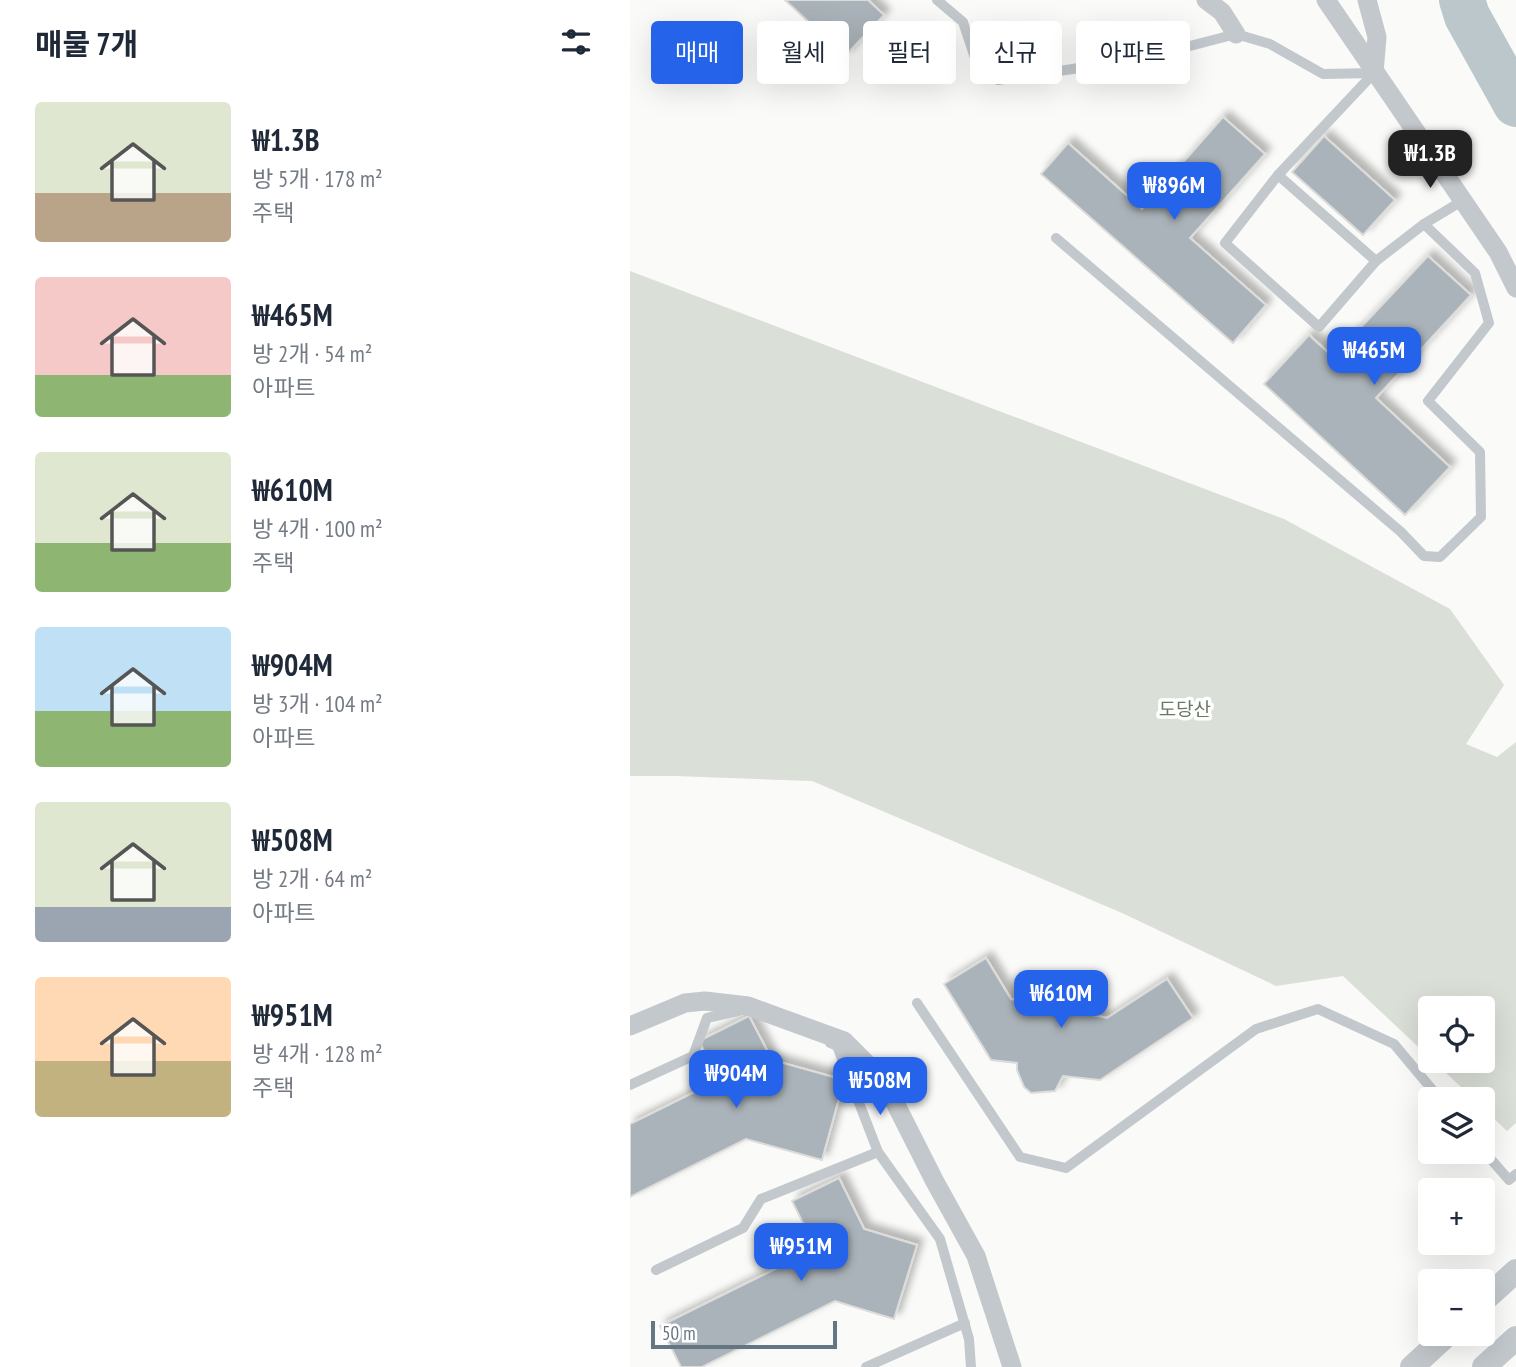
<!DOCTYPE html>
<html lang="ko">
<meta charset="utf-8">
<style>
body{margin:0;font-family:"PT Sans Narrow","Noto Sans KR",sans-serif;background:#f6f6f7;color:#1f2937;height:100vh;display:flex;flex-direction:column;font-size:26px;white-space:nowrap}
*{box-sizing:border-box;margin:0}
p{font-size:23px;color:#747a83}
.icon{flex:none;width:38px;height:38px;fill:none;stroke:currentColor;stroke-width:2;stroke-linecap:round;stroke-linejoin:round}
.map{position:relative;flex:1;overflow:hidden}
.sheet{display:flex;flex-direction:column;background:#fff;width:630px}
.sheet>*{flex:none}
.hud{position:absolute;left:21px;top:21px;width:665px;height:63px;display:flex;gap:14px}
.buttons{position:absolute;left:788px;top:996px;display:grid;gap:14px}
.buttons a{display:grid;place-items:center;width:77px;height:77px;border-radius:7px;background:#fff;box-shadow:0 7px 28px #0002;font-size:35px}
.scale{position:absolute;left:21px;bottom:18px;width:186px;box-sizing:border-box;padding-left:7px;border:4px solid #657683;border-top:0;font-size:19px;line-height:24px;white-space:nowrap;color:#657683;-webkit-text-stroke:5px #fff;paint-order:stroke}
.price{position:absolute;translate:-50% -60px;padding:0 16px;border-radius:14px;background:#2563eb;color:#fff;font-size:23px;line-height:46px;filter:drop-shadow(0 2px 4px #0008)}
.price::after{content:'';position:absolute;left:50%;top:42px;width:21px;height:16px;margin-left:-10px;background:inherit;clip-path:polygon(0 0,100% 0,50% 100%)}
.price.active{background:#222;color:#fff}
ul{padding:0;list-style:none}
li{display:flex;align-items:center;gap:21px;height:175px;padding:0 35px}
li span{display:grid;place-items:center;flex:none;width:196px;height:140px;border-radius:7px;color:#555}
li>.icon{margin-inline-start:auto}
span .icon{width:84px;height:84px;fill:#fffc;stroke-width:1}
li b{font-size:30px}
h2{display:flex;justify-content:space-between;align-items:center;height:84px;padding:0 35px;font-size:30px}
.pill{padding:0 24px;border-radius:7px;background:#fff;box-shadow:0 7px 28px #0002;font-size:24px;line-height:63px}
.pill.active{background:#2563eb;color:#fff}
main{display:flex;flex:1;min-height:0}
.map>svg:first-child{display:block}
.green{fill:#dadfd7}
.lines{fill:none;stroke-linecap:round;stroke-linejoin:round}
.river{stroke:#bbc7cb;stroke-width:46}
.building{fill:#aab3b9;stroke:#dcdcda;stroke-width:2;filter:url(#shadow)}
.service{stroke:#c3c8cc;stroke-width:10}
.minor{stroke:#c3c8cc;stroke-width:19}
.tertiary{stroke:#c3c8cc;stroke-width:24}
.labels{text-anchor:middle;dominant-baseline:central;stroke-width:7;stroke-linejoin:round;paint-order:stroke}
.park-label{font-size:19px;fill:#687a64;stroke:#fff}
</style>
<main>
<section class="sheet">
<h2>매물 7개<svg class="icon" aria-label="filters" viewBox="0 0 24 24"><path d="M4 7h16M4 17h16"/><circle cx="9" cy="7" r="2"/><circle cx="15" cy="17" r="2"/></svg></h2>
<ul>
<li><span style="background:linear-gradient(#dfe7d0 65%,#b9a48a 0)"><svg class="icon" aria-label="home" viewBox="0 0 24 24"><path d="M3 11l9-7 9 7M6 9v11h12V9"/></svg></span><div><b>₩1.3B</b><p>방 5개 · 178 m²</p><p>주택</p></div></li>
<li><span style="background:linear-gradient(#f6c9c9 70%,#8fb573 0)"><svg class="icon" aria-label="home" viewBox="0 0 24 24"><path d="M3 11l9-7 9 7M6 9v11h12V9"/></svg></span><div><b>₩465M</b><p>방 2개 · 54 m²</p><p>아파트</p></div></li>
<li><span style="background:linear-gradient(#dfe7d0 65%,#8fb573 0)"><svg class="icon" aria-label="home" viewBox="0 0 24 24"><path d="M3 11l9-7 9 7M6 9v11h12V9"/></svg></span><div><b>₩610M</b><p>방 4개 · 100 m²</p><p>주택</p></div></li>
<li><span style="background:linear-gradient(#bfe0f5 60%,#8fb573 0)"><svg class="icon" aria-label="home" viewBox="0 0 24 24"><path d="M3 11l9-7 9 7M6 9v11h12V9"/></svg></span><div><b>₩904M</b><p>방 3개 · 104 m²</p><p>아파트</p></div></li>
<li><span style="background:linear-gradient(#dfe7d0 75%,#9aa5b1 0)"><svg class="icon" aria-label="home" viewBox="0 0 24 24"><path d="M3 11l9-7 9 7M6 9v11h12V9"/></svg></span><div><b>₩508M</b><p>방 2개 · 64 m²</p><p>아파트</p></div></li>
<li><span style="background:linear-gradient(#ffd9b3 60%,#c2b280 0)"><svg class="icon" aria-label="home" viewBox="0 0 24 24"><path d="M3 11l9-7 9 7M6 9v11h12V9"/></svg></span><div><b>₩951M</b><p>방 4개 · 128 m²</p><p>주택</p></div></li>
</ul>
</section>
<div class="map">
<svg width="886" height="1367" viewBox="0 0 886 1367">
<defs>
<filter id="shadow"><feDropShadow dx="6" dy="-6" stdDeviation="3.5" flood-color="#0004"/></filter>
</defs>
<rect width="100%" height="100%" fill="#fafaf8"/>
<path class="green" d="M 0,271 L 654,519 L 820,609 L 874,685 L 836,744 L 867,757 L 886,742 L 886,1123 L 877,1131 L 852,1107 L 852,1099 L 844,1099 L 803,1061 L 852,1060 L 852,1008 L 800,1008 L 800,1058 L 713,976 L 646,986 L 492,913 L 182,781 L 45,776 L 0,776 Z"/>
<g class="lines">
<path class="river" d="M 832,0 L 837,16 L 886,104"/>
</g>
<g class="building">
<path d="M 155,0 L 238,0 L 254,15 L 215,56 Z"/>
<path d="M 593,117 L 635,154 L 560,238 L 636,305 L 603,343 L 411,174 L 438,143 L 512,209 Z"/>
<path d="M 694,136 L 765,200 L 733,235 L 662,172 Z"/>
<path d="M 798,256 L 841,295 L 746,398 L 820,467 L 775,515 L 634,384 L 679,335 L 703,357 Z"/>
<path d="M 356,958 L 381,999 L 477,1018 L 537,979 L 563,1018 L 470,1080 L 433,1076 L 425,1091 L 401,1093 L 394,1087 L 387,1070 L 387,1063 L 361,1060 L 314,984 Z"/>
<path d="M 119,1016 L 142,1060 L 214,1080 L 192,1160 L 116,1139 L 0,1197 L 0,1124 L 89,1080 L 69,1041 Z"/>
<path d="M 209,1178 L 234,1229 L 287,1245 L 264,1319 L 205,1301 L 72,1367 L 51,1367 L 30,1326 L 186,1249 L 162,1201 Z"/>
</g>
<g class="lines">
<g class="service">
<path d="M 307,0 L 333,22 L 349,70 L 368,80 L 510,59 L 606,34 L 640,44 L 693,74 L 744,73"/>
<path d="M 744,73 L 648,175 L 595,243 L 689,327 L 746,261 L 794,224 L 832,201"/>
<path d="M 648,175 L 746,261"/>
<path d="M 426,238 L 771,532 L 794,556 L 810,557 L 851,517 L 850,452 L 798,401 L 859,323 L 845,273 L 794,224"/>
<path d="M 287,1003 L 390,1157 L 436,1168 L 626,1029 L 688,1009 L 764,1044 L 810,1099"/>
<path d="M 200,1043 L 207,1046 L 248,1152 L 310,1239 L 339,1339 L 341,1367"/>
<path d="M 0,1085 L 63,1056 L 77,1018 L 108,1011"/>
<path d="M 852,1149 L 879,1180 L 886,1174"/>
<path d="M 26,1270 L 113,1228 L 131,1199 L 248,1152"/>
<path d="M 236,1367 L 335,1323"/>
</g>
<g class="minor">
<path d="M 576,0 L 592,12 L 606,34"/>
<path d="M 696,0 L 868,252 L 886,288"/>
<path d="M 737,0 L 747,37 L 744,73"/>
<path d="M 0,1026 L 55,1003 L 75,1001 L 118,1006 L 214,1041 L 254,1081 L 304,1180 L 346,1256 L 382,1367"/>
</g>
<g class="tertiary">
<path d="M 852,1302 L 886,1271"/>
<path d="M 782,1367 L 818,1334"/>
<path d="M 854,1367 L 886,1338"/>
</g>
</g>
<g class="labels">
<g class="park-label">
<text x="555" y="709">도당산</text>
</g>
</g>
</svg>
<div class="buttons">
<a><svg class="icon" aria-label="locate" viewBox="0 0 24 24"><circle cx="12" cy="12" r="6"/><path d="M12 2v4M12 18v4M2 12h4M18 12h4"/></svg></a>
<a><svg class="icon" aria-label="layers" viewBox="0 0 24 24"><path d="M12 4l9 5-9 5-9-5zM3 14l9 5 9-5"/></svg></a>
<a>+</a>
<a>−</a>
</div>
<div class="scale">50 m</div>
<b class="price active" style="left:800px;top:190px">₩1.3B</b>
<b class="price" style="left:544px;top:222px">₩896M</b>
<b class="price" style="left:744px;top:387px">₩465M</b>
<b class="price" style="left:431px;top:1030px">₩610M</b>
<b class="price" style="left:106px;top:1110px">₩904M</b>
<b class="price" style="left:250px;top:1117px">₩508M</b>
<b class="price" style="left:171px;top:1283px">₩951M</b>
<div class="hud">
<a class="pill active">매매</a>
<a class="pill">월세</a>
<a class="pill">필터</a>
<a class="pill">신규</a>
<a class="pill">아파트</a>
</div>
</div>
</main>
